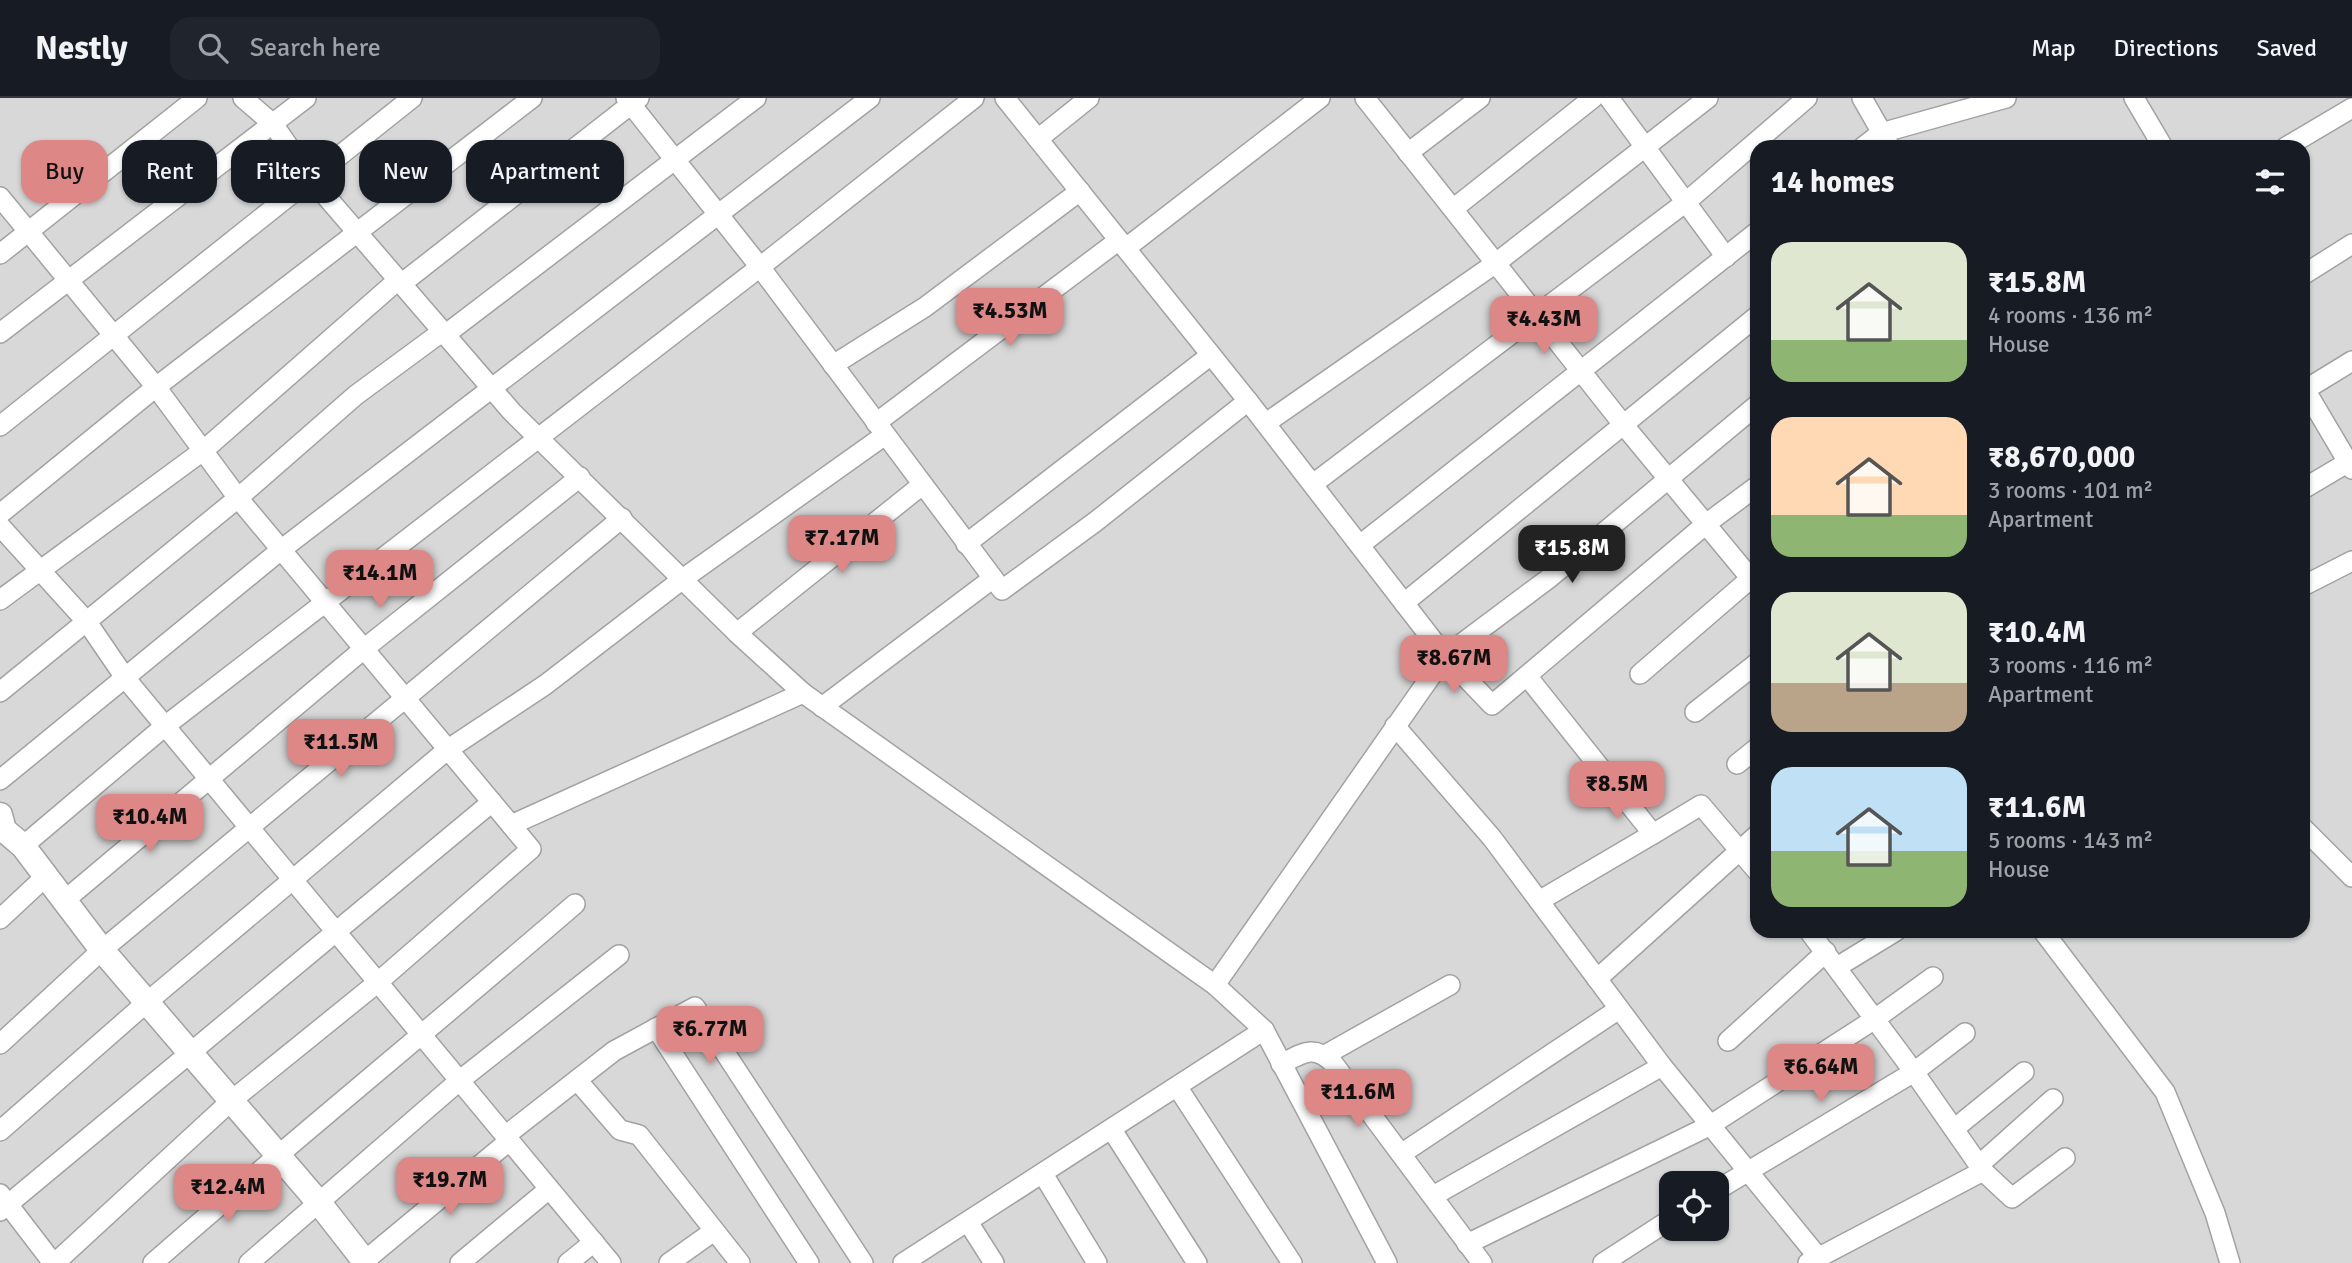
<!DOCTYPE html>
<meta charset="utf-8">
<style>
body{margin:0;font-family:Signika,sans-serif;background:#20242c;color:#f1f3f6;height:100vh;display:flex;flex-direction:column;font-size:26px;white-space:nowrap}
*{box-sizing:border-box;margin:0}
p{font-size:23px;color:#9ea1a6}
.icon{flex:none;width:38px;height:38px;fill:none;stroke:currentColor;stroke-width:2;stroke-linecap:round;stroke-linejoin:round}
.map{position:relative;flex:1;overflow:hidden}
.side{position:absolute;left:1750px;top:42px;width:560px;height:798px;display:flex;flex-direction:column;background:#171b24;border-radius:21px;box-shadow:0 2px 5px #0004}
.side>*{flex:none}
.top-card{position:absolute;left:21px;top:42px;width:665px;height:63px;display:flex;gap:14px}
.controls{position:absolute;left:1659px;top:1073px;display:grid;gap:14px}
.controls a{display:grid;place-items:center;width:70px;height:70px;border-radius:14px;background:#171b24;box-shadow:0 2px 5px #0004;font-size:35px}
.price{position:absolute;translate:-50% -60px;padding:0 16px;border-radius:14px;background:#dd8887;color:#111;font-size:23px;line-height:46px;filter:drop-shadow(0 2px 4px #0008)}
.price::after{content:'';position:absolute;left:50%;top:42px;width:21px;height:16px;margin-left:-10px;background:inherit;clip-path:polygon(0 0,100% 0,50% 100%)}
.price.selected{background:#222;color:#fff}
ul{padding:0;list-style:none}
li{display:flex;align-items:center;gap:21px;height:175px;padding:0 21px}
li span{display:grid;place-items:center;flex:none;width:196px;height:140px;border-radius:21px;color:#555}
li>.icon{margin-inline-start:auto}
span .icon{width:84px;height:84px;fill:#fffc;stroke-width:1}
li b{font-size:30px}
h2{display:flex;justify-content:space-between;align-items:center;height:84px;padding:0 21px;font-size:30px}
.pill{padding:0 24px;border-radius:21px;background:#171b24;box-shadow:0 2px 5px #0004;font-size:24px;line-height:63px}
.pill.selected{background:#dd8887;color:#111}
header{display:flex;align-items:center;gap:42px;box-sizing:border-box;height:98px;padding:0 35px;background:#171b24;border-bottom:2px solid #363941}
header strong{font-size:33px}
nav{display:flex;gap:38px;margin-inline-start:auto;font-size:24px}
.search{width:490px;height:63px;background:#20242c;display:flex;align-items:center;gap:18px;box-sizing:border-box;padding:0 24px;border-radius:21px;color:#9ea1a6;font-size:26px}
.map>svg:first-child{display:block}
.residential{fill:#d9d8d8;fill-rule:evenodd}
.lines{fill:none;stroke-linecap:round;stroke-linejoin:round}
.minor-casing{stroke:#a2a2a2;stroke-width:22}
.tertiary-casing{stroke:#a2a2a2;stroke-width:27}
.minor{stroke:#fff;stroke-width:19}
.tertiary{stroke:#fff;stroke-width:24}
</style>
<header>
<strong>Nestly</strong>
<div class="search"><svg class="icon" aria-label="search" viewBox="0 0 24 24"><circle cx="10" cy="10" r="6"/><path d="M15 15l6 6"/></svg>Search here</div>
<nav><a>Map</a><a>Directions</a><a>Saved</a></nav>
</header>
<div class="map">
<svg width="2352" height="1165" viewBox="0 0 2352 1165">
<rect width="100%" height="100%" fill="#ede9df"/>
<path class="residential" d="M 0,0 L 2352,0 L 2352,1165 L 0,1165 ZM 1757,49 L 2303,49 L 2303,833 L 1757,833 ZM 1671,1085 L 1717,1085 L 1717,1130 L 1671,1130 Z"/>
<g class="lines">
<g class="minor-casing">
<g id="minor">
<path d="M 243,0 L 273,26 L 312,82 L 512,314 L 737,535 L 803,595 L 1215,887 L 1445,558 L 1248,303 L 1005,0"/>
<path d="M 974,0 L 760,169 L 1002,492 L 1095,424 L 1248,303"/>
<path d="M 1365,0 L 1622,325 L 1757,488"/>
<path d="M 1609,0 L 1726,159"/>
<path d="M 1862,0 L 1890,49"/>
<path d="M 2134,0 L 2163,49"/>
<path d="M 1038,41 L 1089,0"/>
<path d="M 1863,49 L 1881,35 L 2006,0"/>
<path d="M 2286,49 L 2352,10"/>
<path d="M 1408,55 L 1480,0"/>
<path d="M 0,99 L 156,289 L 238,400 L 511,727 L 803,595"/>
<path d="M 1453,111 L 1593,0"/>
<path d="M 1126,150 L 1320,0"/>
<path d="M 0,156 L 197,0"/>
<path d="M 2303,177 L 2352,146"/>
<path d="M 401,186 L 639,0"/>
<path d="M 0,235 L 306,0"/>
<path d="M 833,267 L 925,209 L 1080,93"/>
<path d="M 2303,288 L 2352,371"/>
<path d="M 2303,293 L 2352,263"/>
<path d="M 1757,307 L 1548,481 L 1445,558 L 1492,607 L 1706,426 L 1757,388"/>
<path d="M 876,325 L 1119,142"/>
<path d="M 1266,325 L 1496,165 L 1708,0"/>
<path d="M 0,328 L 412,0"/>
<path d="M 1313,386 L 1686,104 L 1807,0"/>
<path d="M 2303,391 L 2352,362"/>
<path d="M 0,416 L 156,289 L 532,0"/>
<path d="M 0,428 L 87,524 L 126,581 L 611,1165"/>
<path d="M 966,446 L 1211,257"/>
<path d="M 1360,447 L 1757,134"/>
<path d="M 2303,488 L 2352,463"/>
<path d="M 0,502 L 204,352 L 398,182"/>
<path d="M 1404,505 L 1757,218"/>
<path d="M 737,535 L 922,387"/>
<path d="M 1640,576 L 1757,475"/>
<path d="M 1527,578 L 1653,736 L 1701,707 L 1757,773"/>
<path d="M 0,594 L 238,400 L 356,297 L 443,233 L 450,233 L 756,0"/>
<path d="M 822,609 L 992,481"/>
<path d="M 1695,614 L 1757,565"/>
<path d="M 1395,628 L 1492,740 L 1662,968 L 1818,1159"/>
<path d="M 1737,666 L 1757,650"/>
<path d="M 0,682 L 282,451 L 870,0"/>
<path d="M 2303,730 L 2352,779"/>
<path d="M 23,748 L 165,628 L 760,169 L 626,0"/>
<path d="M 65,802 L 365,550 L 580,379"/>
<path d="M 1539,803 L 1653,736"/>
<path d="M 0,821 L 44,780"/>
<path d="M 1809,833 L 1914,974 L 1983,1073 L 2012,1100 L 2065,1060"/>
<path d="M 2043,833 L 2165,994 L 2215,1115 L 2230,1165"/>
<path d="M 1837,869 L 1896,833"/>
<path d="M 1597,881 L 1757,737"/>
<path d="M 1215,887 L 1264,932 L 1387,1165"/>
<path d="M 656,930 L 809,1165"/>
<path d="M 1728,943 L 1826,854"/>
<path d="M 0,946 L 102,852 L 622,420"/>
<path d="M 1325,957 L 1450,887"/>
<path d="M 1281,966 C 1303,955 1314,946 1333,965 L 1482,1165"/>
<path d="M 577,982 L 620,1032 L 639,1037 L 740,1165"/>
<path d="M 1178,990 L 1292,1165"/>
<path d="M 1954,1031 L 2024,974"/>
<path d="M 1112,1032 L 1197,1165"/>
<path d="M 0,1033 L 146,905 L 447,652 L 545,587 L 684,480 L 885,337"/>
<path d="M 505,1038 L 614,953 L 695,909 L 863,1165"/>
<path d="M 1401,1056 L 1619,911"/>
<path d="M 1979,1067 L 2053,1001"/>
<path d="M 1043,1076 L 1097,1165"/>
<path d="M 1717,1092 L 1914,974 L 1965,935"/>
<path d="M 0,1096 L 53,1165"/>
<path d="M 1433,1098 L 1662,968"/>
<path d="M 0,1113 L 492,704"/>
<path d="M 968,1124 L 994,1165"/>
<path d="M 1467,1146 L 1709,1028 L 1875,921 L 1933,879"/>
<path d="M 55,1165 L 231,1003 L 377,885 L 531,751 L 511,727"/>
<path d="M 153,1165 C 292,1043 435,927 575,806"/>
<path d="M 249,1165 L 459,983 L 619,857"/>
<path d="M 362,1165 L 509,1043"/>
<path d="M 460,1165 L 549,1091"/>
<path d="M 568,1165 L 594,1144"/>
<path d="M 669,1165 L 714,1133"/>
<path d="M 903,1165 L 1264,932"/>
<path d="M 1603,1165 L 1671,1121"/>
<path d="M 1808,1165 L 1983,1073"/>
</g>
</g>
<g class="tertiary-casing">
<path id="tertiary" d="M 0,717 L 4,732 L 23,748 L 102,852 L 320,1106 L 366,1165"/>
</g>
<use href="#minor" class="minor"/>
<use href="#tertiary" class="tertiary"/>
</g>
</svg>
<div class="controls">
<a><svg class="icon" aria-label="locate" viewBox="0 0 24 24"><circle cx="12" cy="12" r="6"/><path d="M12 2v4M12 18v4M2 12h4M18 12h4"/></svg></a>
</div>
<b class="price" style="left:1010px;top:250px">₹4.53M</b>
<b class="price" style="left:1544px;top:258px">₹4.43M</b>
<b class="price" style="left:842px;top:477px">₹7.17M</b>
<b class="price selected" style="left:1572px;top:487px">₹15.8M</b>
<b class="price" style="left:380px;top:512px">₹14.1M</b>
<b class="price" style="left:1454px;top:597px">₹8.67M</b>
<b class="price" style="left:341px;top:681px">₹11.5M</b>
<b class="price" style="left:1617px;top:723px">₹8.5M</b>
<b class="price" style="left:150px;top:756px">₹10.4M</b>
<b class="price" style="left:710px;top:968px">₹6.77M</b>
<b class="price" style="left:1821px;top:1006px">₹6.64M</b>
<b class="price" style="left:1358px;top:1031px">₹11.6M</b>
<b class="price" style="left:450px;top:1119px">₹19.7M</b>
<b class="price" style="left:228px;top:1126px">₹12.4M</b>
<div class="top-card">
<a class="pill selected">Buy</a>
<a class="pill">Rent</a>
<a class="pill">Filters</a>
<a class="pill">New</a>
<a class="pill">Apartment</a>
</div>
<section class="side">
<h2>14 homes<svg class="icon" aria-label="filters" viewBox="0 0 24 24"><path d="M4 7h16M4 17h16"/><circle cx="9" cy="7" r="2"/><circle cx="15" cy="17" r="2"/></svg></h2>
<ul>
<li><span style="background:linear-gradient(#dfe7d0 70%,#8fb573 0)"><svg class="icon" aria-label="home" viewBox="0 0 24 24"><path d="M3 11l9-7 9 7M6 9v11h12V9"/></svg></span><div><b>₹15.8M</b><p>4 rooms · 136 m²</p><p>House</p></div></li>
<li><span style="background:linear-gradient(#ffd9b3 70%,#8fb573 0)"><svg class="icon" aria-label="home" viewBox="0 0 24 24"><path d="M3 11l9-7 9 7M6 9v11h12V9"/></svg></span><div><b>₹8,670,000</b><p>3 rooms · 101 m²</p><p>Apartment</p></div></li>
<li><span style="background:linear-gradient(#dfe7d0 65%,#b9a48a 0)"><svg class="icon" aria-label="home" viewBox="0 0 24 24"><path d="M3 11l9-7 9 7M6 9v11h12V9"/></svg></span><div><b>₹10.4M</b><p>3 rooms · 116 m²</p><p>Apartment</p></div></li>
<li><span style="background:linear-gradient(#bfe0f5 60%,#8fb573 0)"><svg class="icon" aria-label="home" viewBox="0 0 24 24"><path d="M3 11l9-7 9 7M6 9v11h12V9"/></svg></span><div><b>₹11.6M</b><p>5 rooms · 143 m²</p><p>House</p></div></li>
</ul>
</section>
</div>
